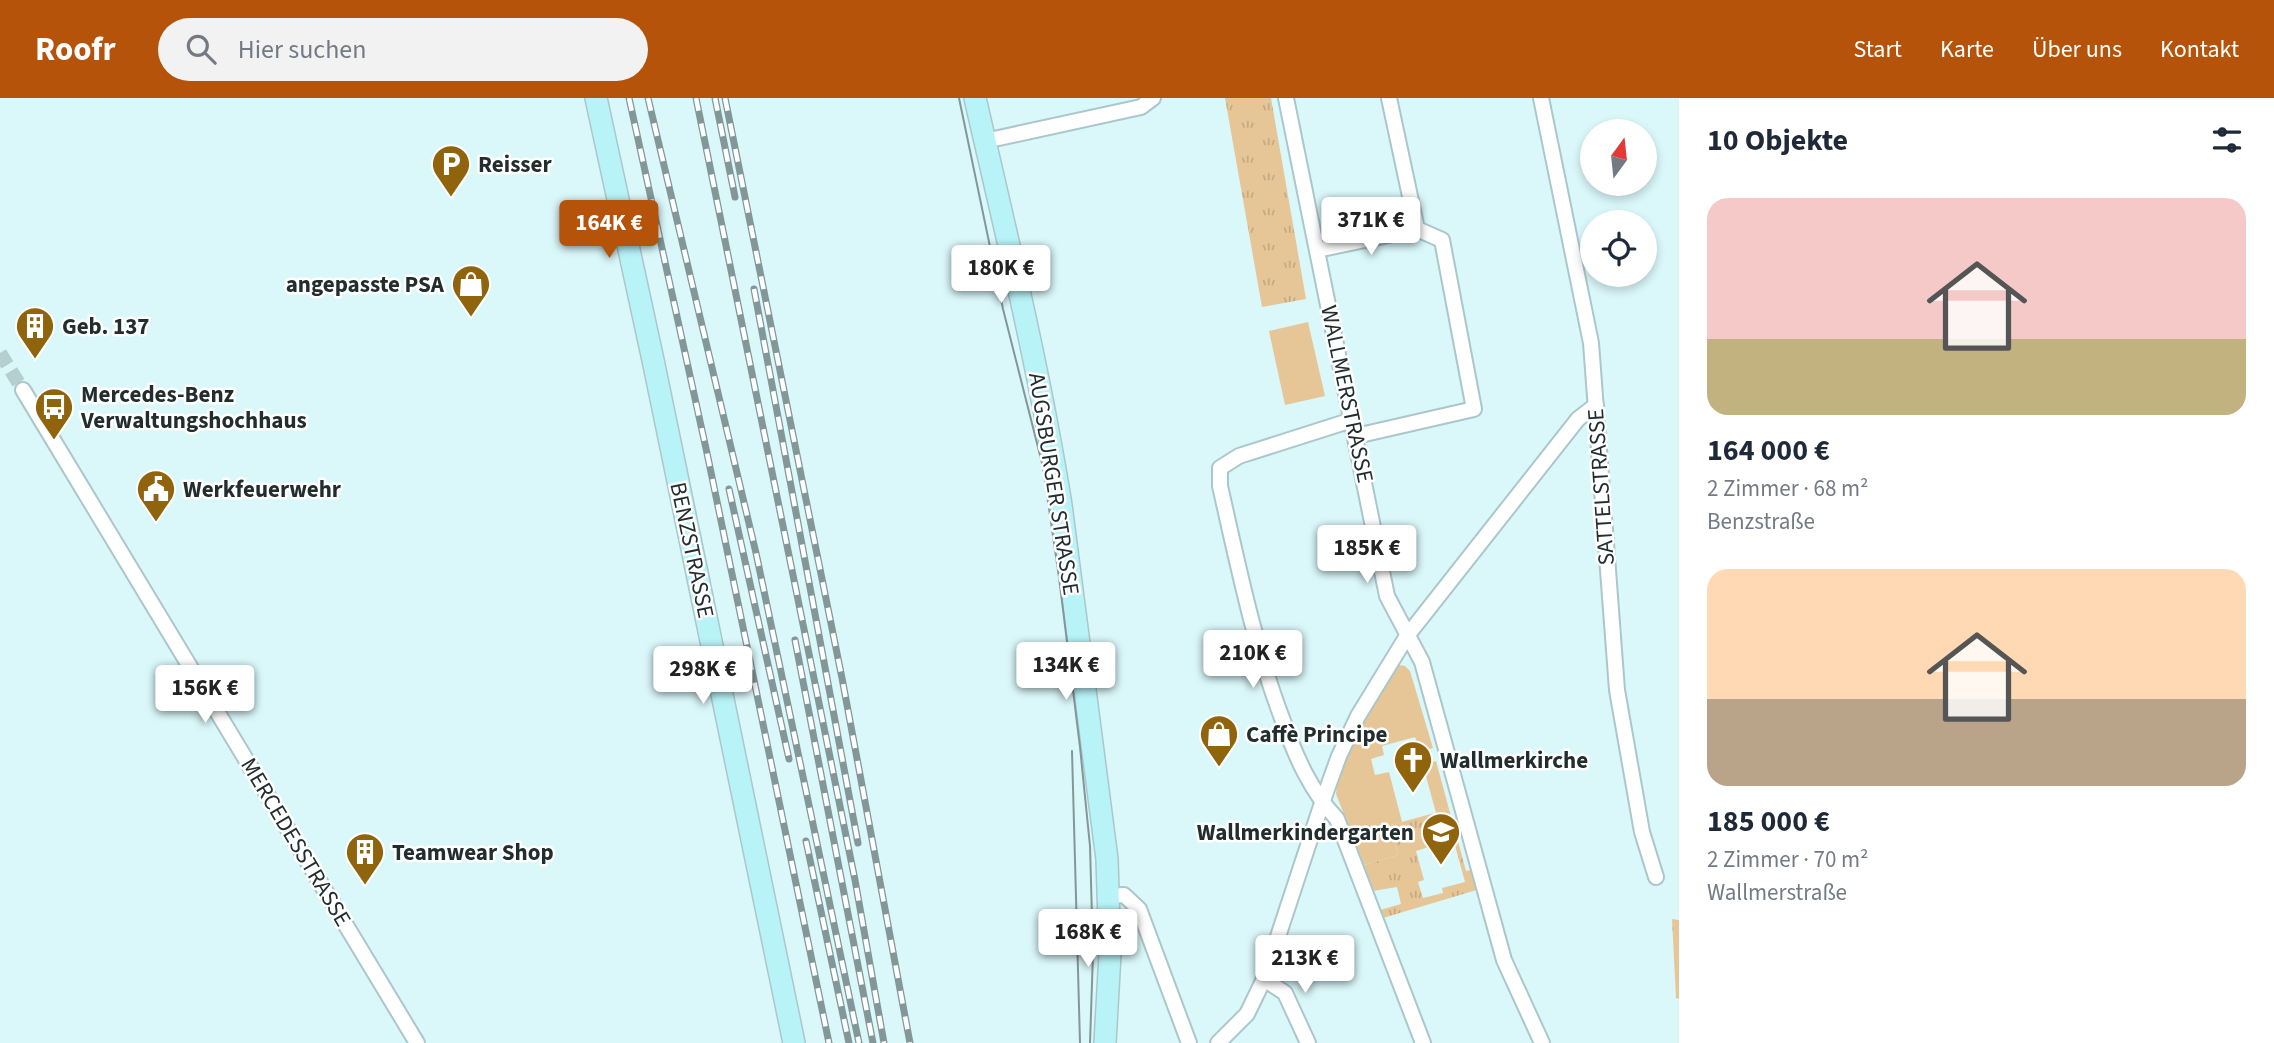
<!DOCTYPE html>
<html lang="de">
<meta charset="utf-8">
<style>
body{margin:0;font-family:"Source Sans 3",sans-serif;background:#f2f2f3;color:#1f2937;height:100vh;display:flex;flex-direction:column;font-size:26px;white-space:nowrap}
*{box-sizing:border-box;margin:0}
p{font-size:23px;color:#747a83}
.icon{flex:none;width:38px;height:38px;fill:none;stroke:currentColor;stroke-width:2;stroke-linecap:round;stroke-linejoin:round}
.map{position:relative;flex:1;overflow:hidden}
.details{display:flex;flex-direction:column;background:#fff;width:595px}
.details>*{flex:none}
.needle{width:46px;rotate:15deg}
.controls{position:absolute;left:1580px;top:21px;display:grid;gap:14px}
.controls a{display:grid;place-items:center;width:77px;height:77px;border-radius:50%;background:#fff;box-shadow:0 4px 10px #0003;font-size:35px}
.price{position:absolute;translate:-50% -60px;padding:0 16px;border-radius:7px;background:#fff;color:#222;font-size:23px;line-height:46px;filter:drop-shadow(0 2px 4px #0008)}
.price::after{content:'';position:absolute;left:50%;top:42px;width:21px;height:16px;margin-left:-10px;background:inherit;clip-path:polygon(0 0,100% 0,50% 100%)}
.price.on{background:#b45309;color:#fff}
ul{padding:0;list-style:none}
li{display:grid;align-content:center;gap:14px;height:371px;padding:0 28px}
li span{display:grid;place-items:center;height:217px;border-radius:21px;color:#555}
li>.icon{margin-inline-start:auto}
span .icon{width:126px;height:126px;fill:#fffc;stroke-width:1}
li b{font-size:30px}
h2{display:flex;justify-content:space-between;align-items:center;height:84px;padding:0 28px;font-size:30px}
header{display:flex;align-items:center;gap:42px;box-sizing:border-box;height:98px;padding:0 35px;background:#b45309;color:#fff}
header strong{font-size:33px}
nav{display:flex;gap:38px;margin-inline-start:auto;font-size:24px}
.search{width:490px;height:63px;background:#f2f2f3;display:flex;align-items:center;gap:18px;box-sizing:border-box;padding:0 24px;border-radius:38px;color:#747a83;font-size:26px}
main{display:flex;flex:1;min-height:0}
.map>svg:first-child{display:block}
.grass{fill:url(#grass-tufts)}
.garden{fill:#e6c697}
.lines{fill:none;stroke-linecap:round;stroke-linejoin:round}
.minor-tunnel{stroke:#b5cfd1;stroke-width:14;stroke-dasharray:14 7;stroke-linecap:butt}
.minor-casing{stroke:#abc7ca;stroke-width:18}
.secondary-casing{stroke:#abc7ca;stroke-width:24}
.minor{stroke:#fff;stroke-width:14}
.secondary{stroke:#b8f3f8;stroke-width:21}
.tram{stroke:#839799;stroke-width:2}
.rail-casing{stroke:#839799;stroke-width:7}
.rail{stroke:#fefefe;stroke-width:4.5;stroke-dasharray:13;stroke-linecap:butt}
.labels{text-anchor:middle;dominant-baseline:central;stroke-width:5;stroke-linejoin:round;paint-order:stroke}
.poi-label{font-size:23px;font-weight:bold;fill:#222d2e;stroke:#fefefe;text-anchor:start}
.street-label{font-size:23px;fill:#222d2e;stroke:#fefefe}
</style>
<header>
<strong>Roofr</strong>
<div class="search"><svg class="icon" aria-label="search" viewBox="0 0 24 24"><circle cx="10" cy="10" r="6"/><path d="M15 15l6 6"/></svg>Hier suchen</div>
<nav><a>Start</a><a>Karte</a><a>Über uns</a><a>Kontakt</a></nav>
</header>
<main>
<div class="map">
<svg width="1679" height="945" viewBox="0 0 1679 945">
<defs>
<pattern id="grass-tufts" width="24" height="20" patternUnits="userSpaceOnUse" patternTransform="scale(1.75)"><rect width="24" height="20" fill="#e6c697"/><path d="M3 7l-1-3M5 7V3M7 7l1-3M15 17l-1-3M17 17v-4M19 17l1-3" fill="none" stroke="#c5aa82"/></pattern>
</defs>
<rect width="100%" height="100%" fill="#daf7fa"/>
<g class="grass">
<path d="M 1225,0 L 1271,0 L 1306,201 L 1262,209 Z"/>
<path d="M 1449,711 L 1454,728 L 1432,734 L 1435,747 L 1416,753 L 1424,782 L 1418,784 L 1423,800 L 1443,795 L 1442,790 L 1465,784 L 1451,733 L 1455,732 L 1466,773 L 1475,771 L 1480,791 L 1383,820 L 1380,812 L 1401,806 L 1397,789 L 1373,793 L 1364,767 L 1398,757 L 1391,727 Z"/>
<path d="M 1672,821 L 1679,822 L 1679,901 L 1676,900 Z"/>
</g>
<g class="garden">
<path d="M 1308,224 L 1325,298 L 1285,307 L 1269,233 Z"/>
<path d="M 1398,567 L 1405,568 L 1410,573 L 1433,650 L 1420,654 L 1415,639 L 1382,648 L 1384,657 L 1371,661 L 1375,677 L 1389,674 L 1402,724 L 1391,727 L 1398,757 L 1364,767 L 1336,696 C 1341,650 1369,606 1395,569 Z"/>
<path d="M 1436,663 L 1449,711 L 1436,715 L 1423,667 Z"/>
</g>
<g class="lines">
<path class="minor-tunnel" d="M 0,255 L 23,292"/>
<g class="minor-casing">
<g id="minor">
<path d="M 1286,0 L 1387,498 L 1422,564 L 1504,862 L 1542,945"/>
<path d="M 1541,0 L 1591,245 L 1617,592 L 1642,734 L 1656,779"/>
<path d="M 985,43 L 1141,9 L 1153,0"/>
<path d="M 1317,152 L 1417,131"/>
<path d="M 23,292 L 417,945"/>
<path d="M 1352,322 L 1239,358 L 1220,370 L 1220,388 C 1238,467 1254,547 1283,623 C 1296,659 1310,692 1337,721 L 1423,945"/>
<path d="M 1356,338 L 1474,311 L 1442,142 L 1417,131 L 1389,0"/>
<path d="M 1109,798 L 1124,797 L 1139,811 L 1189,945"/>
<path d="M 1264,881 L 1285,895 L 1308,945"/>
<path d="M 1218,945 L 1247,916 L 1264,881 L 1322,705 L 1339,658 L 1358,618 L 1407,538 L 1578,321 L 1596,307"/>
</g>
</g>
<g class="secondary-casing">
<g id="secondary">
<path d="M 596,0 L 653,262 L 794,945"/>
<path d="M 975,0 C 1006,135 1039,270 1061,407 L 1107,761 L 1110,856 L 1105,945"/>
</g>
</g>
<use href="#minor" class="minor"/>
<use href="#secondary" class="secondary"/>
<g class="tram">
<path d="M 959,0 L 1003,211 L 1043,369 L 1059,479 L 1080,649 L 1090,748 L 1093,855 L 1090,945"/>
<path d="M 1072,653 L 1080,945"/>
</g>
<g class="rail-casing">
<g id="rail">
<path d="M 629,0 L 707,355 L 829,945"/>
<path d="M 648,0 L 756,455 L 859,945"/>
<path d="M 696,0 L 855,782 L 884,945"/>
<path d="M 715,0 L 735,99"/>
<path d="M 725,0 L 842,580 L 910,945"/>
<path d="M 754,191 L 858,745"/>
<path d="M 729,391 L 789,661"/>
<path d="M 795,542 L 873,945"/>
<path d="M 806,743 L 849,945"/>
</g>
</g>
<use href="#rail" class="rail"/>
</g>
<defs>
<g id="parking-pin" transform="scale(2.0125)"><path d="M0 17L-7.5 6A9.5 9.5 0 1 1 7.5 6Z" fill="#90640d" stroke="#fefefe"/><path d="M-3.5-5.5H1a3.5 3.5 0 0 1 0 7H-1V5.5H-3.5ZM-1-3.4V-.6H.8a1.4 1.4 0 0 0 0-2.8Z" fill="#fff"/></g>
<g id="shop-pin" transform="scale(2.0125)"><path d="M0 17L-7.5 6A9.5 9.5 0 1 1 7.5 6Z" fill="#90640d" stroke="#fefefe"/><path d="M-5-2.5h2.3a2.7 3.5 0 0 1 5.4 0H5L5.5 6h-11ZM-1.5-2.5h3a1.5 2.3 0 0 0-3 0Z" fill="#fff"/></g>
<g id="building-pin" transform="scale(2.0125)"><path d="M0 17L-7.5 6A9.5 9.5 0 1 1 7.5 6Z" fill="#90640d" stroke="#fefefe"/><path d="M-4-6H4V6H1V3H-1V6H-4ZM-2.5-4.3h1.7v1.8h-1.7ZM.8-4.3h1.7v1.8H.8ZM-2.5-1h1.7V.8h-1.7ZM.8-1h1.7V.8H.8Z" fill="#fff"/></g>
<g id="bus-pin" transform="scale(2.0125)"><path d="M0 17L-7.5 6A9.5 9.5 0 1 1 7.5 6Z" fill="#90640d" stroke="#fefefe"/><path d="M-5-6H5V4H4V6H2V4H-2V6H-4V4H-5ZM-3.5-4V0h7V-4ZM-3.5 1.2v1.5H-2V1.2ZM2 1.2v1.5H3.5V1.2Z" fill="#fff"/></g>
<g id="civic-pin" transform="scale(2.0125)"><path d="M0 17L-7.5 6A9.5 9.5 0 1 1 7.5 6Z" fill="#90640d" stroke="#fefefe"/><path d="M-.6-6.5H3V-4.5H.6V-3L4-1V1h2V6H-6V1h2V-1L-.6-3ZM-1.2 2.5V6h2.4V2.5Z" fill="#fff"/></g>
<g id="church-pin" transform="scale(2.0125)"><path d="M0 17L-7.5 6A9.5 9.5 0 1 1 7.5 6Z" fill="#90640d" stroke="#fefefe"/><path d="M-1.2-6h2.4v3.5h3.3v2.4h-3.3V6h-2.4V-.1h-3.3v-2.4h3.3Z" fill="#fff"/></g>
<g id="school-pin" transform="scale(2.0125)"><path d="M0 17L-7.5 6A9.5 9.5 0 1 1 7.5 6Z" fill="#90640d" stroke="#fefefe"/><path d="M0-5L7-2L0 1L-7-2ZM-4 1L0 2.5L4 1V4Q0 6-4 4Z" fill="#fff"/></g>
</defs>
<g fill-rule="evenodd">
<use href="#parking-pin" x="451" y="66"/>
<use href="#shop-pin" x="471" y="186"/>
<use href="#building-pin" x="35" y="228"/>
<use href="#bus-pin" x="54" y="309"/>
<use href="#civic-pin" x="156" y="391"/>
<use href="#shop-pin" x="1219" y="636"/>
<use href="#church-pin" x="1413" y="662"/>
<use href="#school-pin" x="1441" y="734"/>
<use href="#building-pin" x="365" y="754"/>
</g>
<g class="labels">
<g class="poi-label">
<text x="478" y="66">Reisser</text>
<text x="444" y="186" text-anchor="end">angepasste PSA</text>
<text x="62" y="228">Geb. 137</text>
<text x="81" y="296">Mercedes-Benz<tspan x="81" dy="26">Verwaltungshochhaus</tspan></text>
<text x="183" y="391">Werkfeuerwehr</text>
<text x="1246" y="636">Caffè Principe</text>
<text x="1440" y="662">Wallmerkirche</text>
<text x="1414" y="734" text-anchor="end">Wallmerkindergarten</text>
<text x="392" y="754">Teamwear Shop</text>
</g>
<g class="street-label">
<text transform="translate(1347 296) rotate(78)">WALLMERSTRASSE</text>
<text transform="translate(1054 386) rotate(81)">AUGSBURGER STRASSE</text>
<text transform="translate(1601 389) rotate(-94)">SATTELSTRASSE</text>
<text transform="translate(692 452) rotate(78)">BENZSTRASSE</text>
<text transform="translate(296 744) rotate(59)">MERCEDESSTRASSE</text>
</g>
</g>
</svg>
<div class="controls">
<a><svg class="needle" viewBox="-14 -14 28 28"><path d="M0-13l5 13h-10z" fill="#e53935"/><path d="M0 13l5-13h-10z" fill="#747a83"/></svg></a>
<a><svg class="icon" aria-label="locate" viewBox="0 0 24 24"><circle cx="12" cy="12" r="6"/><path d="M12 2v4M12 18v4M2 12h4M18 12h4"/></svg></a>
</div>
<b class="price" style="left:1371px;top:159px">371K €</b>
<b class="price on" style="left:609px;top:162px">164K €</b>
<b class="price" style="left:1001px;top:207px">180K €</b>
<b class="price" style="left:1367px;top:487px">185K €</b>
<b class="price" style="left:1253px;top:592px">210K €</b>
<b class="price" style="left:1066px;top:604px">134K €</b>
<b class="price" style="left:703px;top:608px">298K €</b>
<b class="price" style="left:205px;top:627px">156K €</b>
<b class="price" style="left:1088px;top:871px">168K €</b>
<b class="price" style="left:1305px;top:897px">213K €</b>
</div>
<section class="details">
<h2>10 Objekte<svg class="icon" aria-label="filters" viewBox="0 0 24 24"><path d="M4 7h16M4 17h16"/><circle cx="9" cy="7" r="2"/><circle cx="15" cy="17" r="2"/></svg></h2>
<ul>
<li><span style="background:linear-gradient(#f6c9c9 65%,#c2b280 0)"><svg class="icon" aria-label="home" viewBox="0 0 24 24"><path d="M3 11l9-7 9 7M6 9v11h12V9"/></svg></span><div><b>164 000 €</b><p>2 Zimmer · 68 m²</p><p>Benzstraße</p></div></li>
<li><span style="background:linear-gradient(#ffd9b3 60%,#b9a48a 0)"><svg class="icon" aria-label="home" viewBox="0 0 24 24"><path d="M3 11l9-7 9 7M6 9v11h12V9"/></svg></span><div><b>185 000 €</b><p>2 Zimmer · 70 m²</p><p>Wallmerstraße</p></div></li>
</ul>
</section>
</main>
